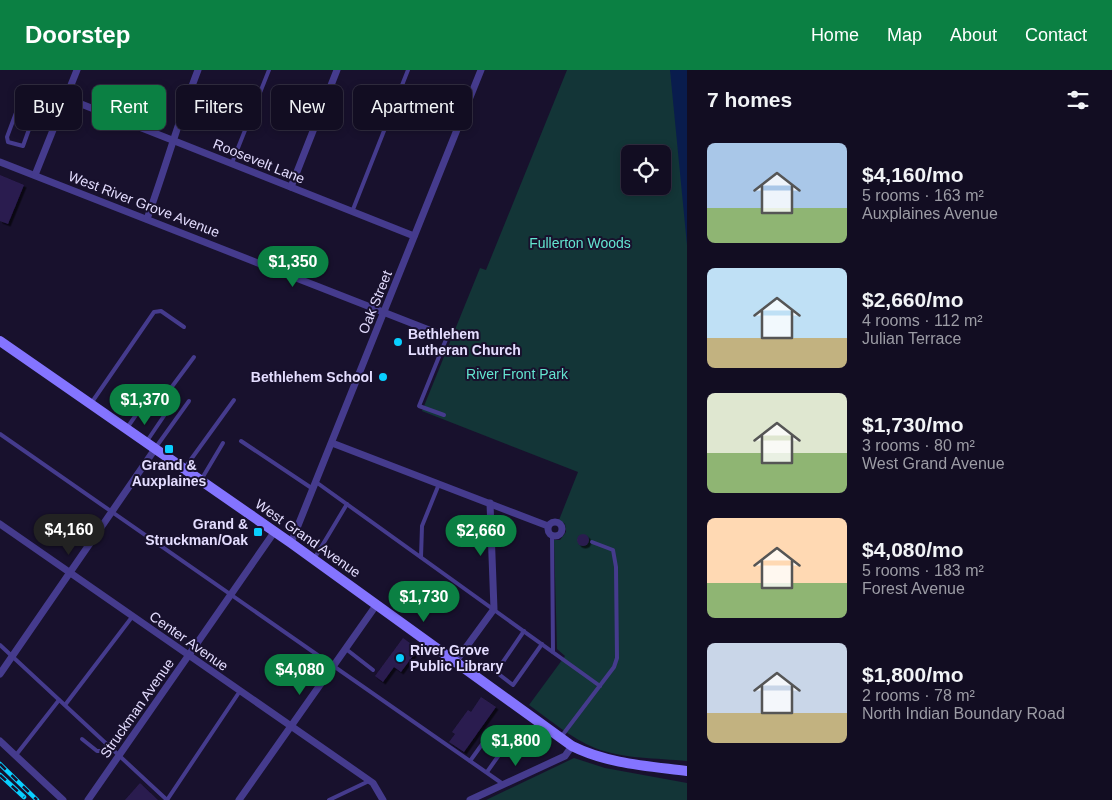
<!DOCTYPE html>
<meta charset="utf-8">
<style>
body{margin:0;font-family:Helvetica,sans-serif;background:#1f1b2f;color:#f1f3f6;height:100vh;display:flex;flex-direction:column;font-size:19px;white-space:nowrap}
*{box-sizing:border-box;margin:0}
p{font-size:16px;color:#9c9ca5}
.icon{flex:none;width:28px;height:28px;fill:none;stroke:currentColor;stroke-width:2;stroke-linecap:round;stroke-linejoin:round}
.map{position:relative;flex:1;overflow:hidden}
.side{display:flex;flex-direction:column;background:#120d22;width:425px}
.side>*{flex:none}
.banner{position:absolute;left:15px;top:15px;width:475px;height:45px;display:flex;gap:10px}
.buttons{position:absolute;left:621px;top:75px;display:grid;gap:10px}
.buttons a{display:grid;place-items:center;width:50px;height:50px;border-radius:8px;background:#120d22;box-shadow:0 2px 8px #0003,0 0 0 1px #312d40;font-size:25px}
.price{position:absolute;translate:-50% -42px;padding:0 11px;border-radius:18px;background:#0b8043;color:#fff;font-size:16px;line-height:32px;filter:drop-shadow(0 1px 2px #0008)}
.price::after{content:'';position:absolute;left:50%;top:30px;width:15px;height:11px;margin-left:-8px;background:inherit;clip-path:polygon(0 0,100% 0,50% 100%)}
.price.current{background:#222;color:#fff}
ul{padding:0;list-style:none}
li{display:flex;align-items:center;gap:15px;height:125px;padding:0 20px}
li span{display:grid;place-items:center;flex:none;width:140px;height:100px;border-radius:8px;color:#555}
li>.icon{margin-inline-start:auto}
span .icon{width:60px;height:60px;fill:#fffc;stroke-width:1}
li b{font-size:21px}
h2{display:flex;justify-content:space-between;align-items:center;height:60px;padding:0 20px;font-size:21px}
.chip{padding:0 18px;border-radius:8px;background:#120d22;box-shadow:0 2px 8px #0003,0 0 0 1px #312d40;font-size:18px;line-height:45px}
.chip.current{background:#0b8043;color:#fff}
header{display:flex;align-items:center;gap:30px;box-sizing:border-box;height:70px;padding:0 25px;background:#0b8043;color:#fff}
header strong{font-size:24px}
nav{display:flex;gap:28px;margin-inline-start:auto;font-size:18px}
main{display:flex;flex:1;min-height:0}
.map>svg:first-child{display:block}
.green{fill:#133537;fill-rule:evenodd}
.water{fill:#091c4d}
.building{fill:#2b1c4f;filter:url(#shadow)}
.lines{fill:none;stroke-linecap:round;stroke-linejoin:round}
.lane{stroke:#453b8d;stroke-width:4}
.street{stroke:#453b8d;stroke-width:7}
.secondary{stroke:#8474ff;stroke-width:10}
.rail-casing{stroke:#09cfff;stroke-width:4.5}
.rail{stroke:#18112d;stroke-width:2.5;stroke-dasharray:8;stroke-linecap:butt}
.poi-dot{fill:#09cfff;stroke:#18112d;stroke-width:2}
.labels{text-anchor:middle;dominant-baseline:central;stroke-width:4;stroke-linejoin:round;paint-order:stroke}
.street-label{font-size:14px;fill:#e4ddff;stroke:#18112d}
.park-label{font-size:14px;fill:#63e5d0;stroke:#18112d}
.poi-label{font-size:14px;font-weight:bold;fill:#e4ddff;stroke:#18112d;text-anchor:start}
</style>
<header>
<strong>Doorstep</strong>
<nav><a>Home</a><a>Map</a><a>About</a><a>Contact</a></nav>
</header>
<main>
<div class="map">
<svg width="687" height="730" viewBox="0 0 687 730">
<defs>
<filter id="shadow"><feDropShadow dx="2.5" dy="2.5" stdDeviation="0" flood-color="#0009"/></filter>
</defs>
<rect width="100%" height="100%" fill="#18112d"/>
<g class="green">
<path d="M 567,0 L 687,0 L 687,691 C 657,688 623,689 595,678 C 571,668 550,650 529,635 L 565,586 L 557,579 L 554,470 L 560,470 L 566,462 L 565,454 L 559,450 L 578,402 L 422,341 L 480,198 L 486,200 ZM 630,84 L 662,84 L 662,116 L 630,116 Z"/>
<path d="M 574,688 L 605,698 L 687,713 L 687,730 L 486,730 Z"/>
</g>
<path class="water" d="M 670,0 L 687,0 L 687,356 L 687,175 Z"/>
<g class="building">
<path d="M 0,105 L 24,115 L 8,154 L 0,151 Z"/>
<circle cx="583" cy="470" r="6"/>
<path d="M 403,568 L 418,579 L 401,602 L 394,597 L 383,612 L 375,606 Z"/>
<path d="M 481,627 L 496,637 L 464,682 L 449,672 L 455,664 L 452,662 L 468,640 L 471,642 Z"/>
<path d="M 140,713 L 158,730 L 125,730 Z"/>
</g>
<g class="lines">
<g class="lane">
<path d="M 37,37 L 23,76 L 8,72 L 7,67 L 20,32 L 58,47"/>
<path d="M 232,93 L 269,0"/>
<path d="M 352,142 L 408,0"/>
<path d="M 162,330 L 194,287"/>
<path d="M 92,332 L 154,242 L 161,241 L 184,257"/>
<path d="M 444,345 L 419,336 L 447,267"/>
<path d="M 127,358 L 149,326 L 153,324 L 170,337 L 147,371"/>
<path d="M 0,364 L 503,714"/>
<path d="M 241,371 L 313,419"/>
<path d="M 156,377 L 189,331"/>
<path d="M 184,399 L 234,330"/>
<path d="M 201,410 L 223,373"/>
<path d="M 316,412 L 600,616"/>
<path d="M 552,466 L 553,582"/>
<path d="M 421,487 L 422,456 L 439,414"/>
<path d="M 314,489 L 347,434"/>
<path d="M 524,561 L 496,602 L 513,615 L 542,574"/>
<path d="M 0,575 L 167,730"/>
<path d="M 346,579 L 373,600"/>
<path d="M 65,635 L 132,547"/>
<path d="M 561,667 L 614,597 L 617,588 L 616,497 L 613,480 L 592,472"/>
<path d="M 82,669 L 97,681 L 102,681 L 107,675"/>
<path d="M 16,685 L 59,630"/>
<path d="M 470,691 L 483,673"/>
<path d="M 487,702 L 499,685"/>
<path d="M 167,730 L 240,621"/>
<path d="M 329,730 L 369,711"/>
</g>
<g class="street">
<path d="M 66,28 L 414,166"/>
<path d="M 0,92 L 447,267"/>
<path d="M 35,105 L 77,0"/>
<path d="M 291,117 L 337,0"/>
<path d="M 147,149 C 165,99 179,49 198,0"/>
<path d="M 332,373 L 548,456"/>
<circle cx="555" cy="459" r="7"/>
<path d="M 0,454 L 373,713 L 383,730"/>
<path d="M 291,473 L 481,0"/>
<path d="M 456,591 L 494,539 L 490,433"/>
<path d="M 0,604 L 155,379"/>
<path d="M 0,671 L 63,730"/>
<path d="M 88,730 L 275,461"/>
<path d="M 239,730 L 377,534"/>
<path d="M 470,730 L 565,686 L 572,676"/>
</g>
<path class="secondary" d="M 0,271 L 291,473 L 572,676 C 608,694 648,696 687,701"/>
<g class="rail-casing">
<g id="rail">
<path d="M 0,694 L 37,730"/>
<path d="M 0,705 L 24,727"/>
</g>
</g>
<use href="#rail" class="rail"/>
</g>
<g class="poi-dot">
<circle cx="398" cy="272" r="5"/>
<circle cx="383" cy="307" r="5"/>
<rect x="164" y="374" width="10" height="10" rx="2.5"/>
<rect x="253" y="457" width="10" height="10" rx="2.5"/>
<circle cx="400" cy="588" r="5"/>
</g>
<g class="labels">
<g class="street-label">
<text transform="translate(259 91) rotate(22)">Roosevelt Lane</text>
<text transform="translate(144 134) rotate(21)">West River Grove Avenue</text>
<text transform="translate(375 232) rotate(-68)">Oak Street</text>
<text transform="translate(308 468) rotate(35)">West Grand Avenue</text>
<text transform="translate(189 571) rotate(35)">Center Avenue</text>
<text transform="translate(137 638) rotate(-55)">Struckman Avenue</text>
</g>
<g class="park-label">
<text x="580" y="173">Fullerton Woods</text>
<text x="517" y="304">River Front Park</text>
</g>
<g class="poi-label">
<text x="408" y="264">Bethlehem<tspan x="408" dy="16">Lutheran Church</tspan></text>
<text x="373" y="307" text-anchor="end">Bethlehem School</text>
<text x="169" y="395" text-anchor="middle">Grand &amp;<tspan x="169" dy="16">Auxplaines</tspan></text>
<text x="248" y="454" text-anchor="end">Grand &amp;<tspan x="248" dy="16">Struckman/Oak</tspan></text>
<text x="410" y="580">River Grove<tspan x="410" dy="16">Public Library</tspan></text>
</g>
</g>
</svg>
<div class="buttons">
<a><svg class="icon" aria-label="locate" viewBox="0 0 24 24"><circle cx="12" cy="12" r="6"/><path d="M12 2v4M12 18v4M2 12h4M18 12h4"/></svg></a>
</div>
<b class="price" style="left:293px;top:218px">$1,350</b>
<b class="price" style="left:145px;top:356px">$1,370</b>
<b class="price current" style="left:69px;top:486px">$4,160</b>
<b class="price" style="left:481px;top:487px">$2,660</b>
<b class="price" style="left:424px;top:553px">$1,730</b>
<b class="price" style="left:300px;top:626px">$4,080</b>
<b class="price" style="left:516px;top:697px">$1,800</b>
<div class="banner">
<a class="chip">Buy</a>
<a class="chip current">Rent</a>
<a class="chip">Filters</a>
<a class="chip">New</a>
<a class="chip">Apartment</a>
</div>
</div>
<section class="side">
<h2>7 homes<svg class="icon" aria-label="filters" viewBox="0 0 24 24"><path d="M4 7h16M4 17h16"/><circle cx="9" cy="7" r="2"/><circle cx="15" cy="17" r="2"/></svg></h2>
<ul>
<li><span style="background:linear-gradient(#a9c7e8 65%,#8fb573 0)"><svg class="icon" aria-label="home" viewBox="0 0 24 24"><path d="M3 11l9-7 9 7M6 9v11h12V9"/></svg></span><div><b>$4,160/mo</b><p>5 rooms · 163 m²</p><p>Auxplaines Avenue</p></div></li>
<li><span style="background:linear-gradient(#bfe0f5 70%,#c2b280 0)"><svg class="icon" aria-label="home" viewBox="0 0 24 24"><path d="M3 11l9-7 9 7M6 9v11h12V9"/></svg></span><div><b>$2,660/mo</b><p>4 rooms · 112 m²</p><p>Julian Terrace</p></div></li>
<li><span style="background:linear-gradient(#dfe7d0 60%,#8fb573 0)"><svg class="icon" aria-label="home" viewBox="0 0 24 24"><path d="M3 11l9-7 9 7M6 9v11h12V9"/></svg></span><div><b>$1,730/mo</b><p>3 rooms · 80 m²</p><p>West Grand Avenue</p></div></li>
<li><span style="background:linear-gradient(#ffd9b3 65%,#8fb573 0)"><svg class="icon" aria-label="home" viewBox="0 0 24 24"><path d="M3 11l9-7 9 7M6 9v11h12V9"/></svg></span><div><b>$4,080/mo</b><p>5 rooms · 183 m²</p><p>Forest Avenue</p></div></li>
<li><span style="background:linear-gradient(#c9d6e8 70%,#c2b280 0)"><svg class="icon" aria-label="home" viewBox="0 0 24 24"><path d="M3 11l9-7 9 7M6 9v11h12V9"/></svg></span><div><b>$1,800/mo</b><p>2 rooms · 78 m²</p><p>North Indian Boundary Road</p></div></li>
</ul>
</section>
</main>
